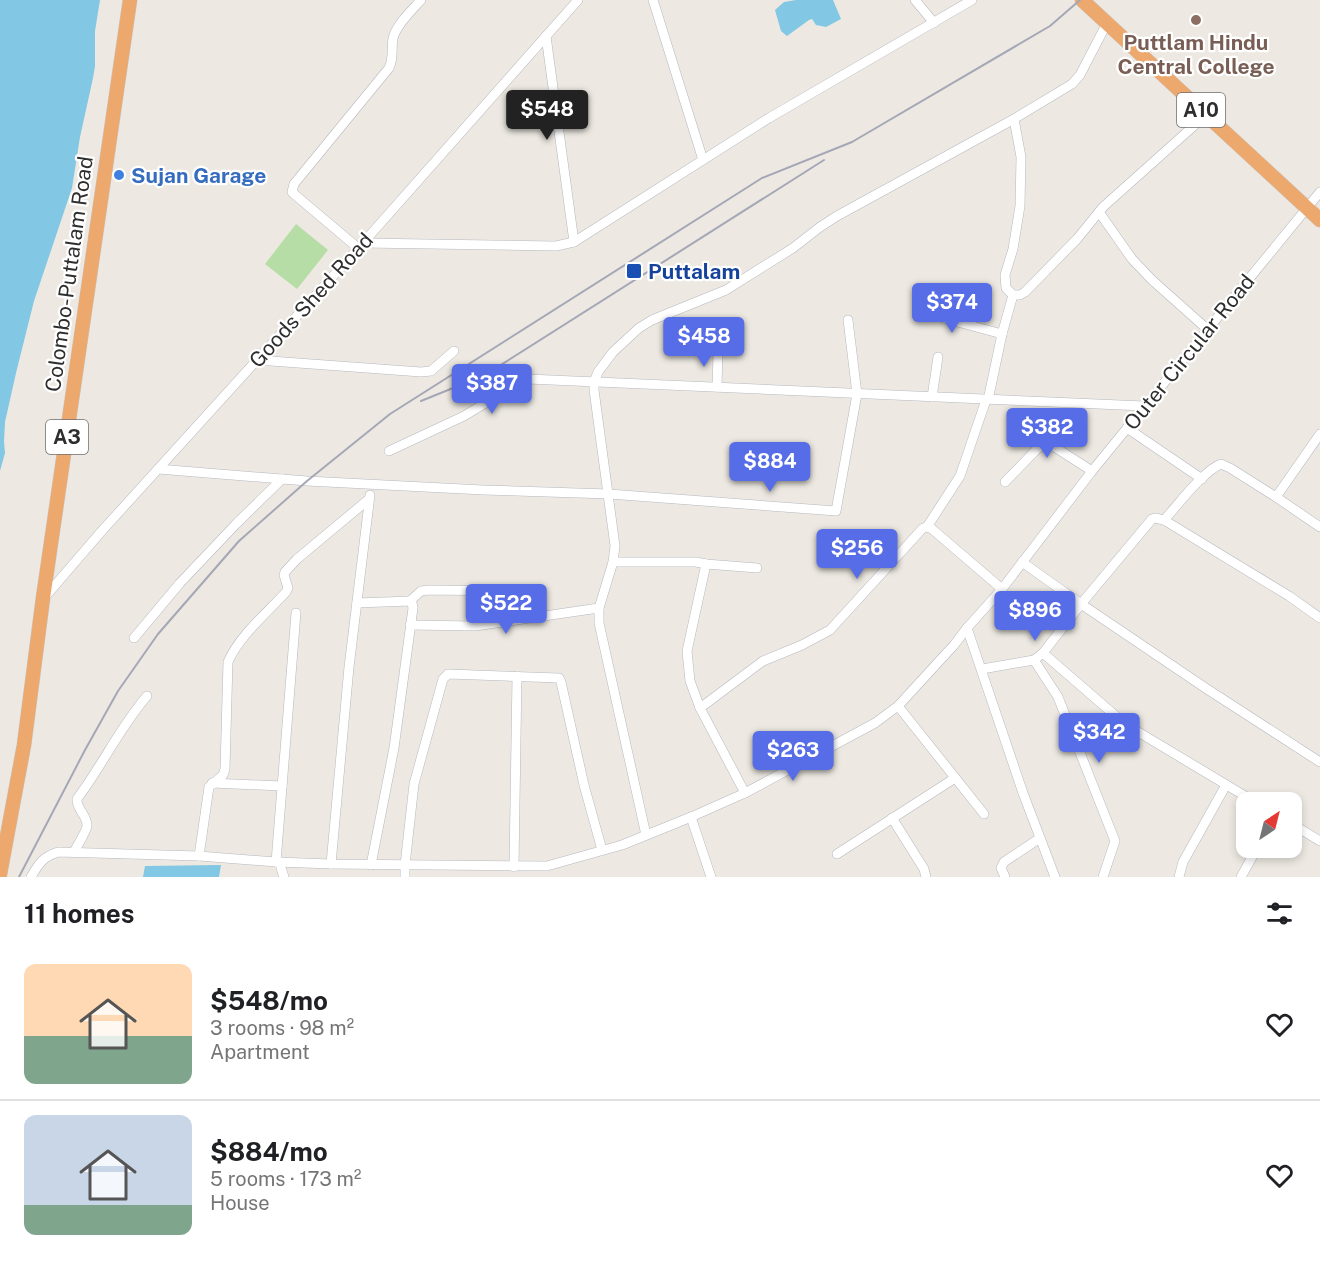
<!DOCTYPE html>
<meta charset="utf-8">
<style>
body{margin:0;font-family:"Public Sans",sans-serif;background:#f6f6f6;color:#202124;height:100vh;display:flex;flex-direction:column;font-size:22px;white-space:nowrap}
*{box-sizing:border-box;margin:0}
p{font-size:20px;color:#757577}
.icon{flex:none;width:33px;height:33px;fill:none;stroke:currentColor;stroke-width:2;stroke-linecap:round;stroke-linejoin:round}
.map{position:relative;height:877px;overflow:hidden}
.panel{display:flex;flex-direction:column;background:#fff;flex:1}
.panel>*{flex:none}
.needle{width:39px;rotate:35deg}
.controls{position:absolute;left:1236px;top:792px;display:grid;gap:12px}
.controls a{display:grid;place-items:center;width:66px;height:66px;border-radius:12px;background:#fff;box-shadow:0 3px 9px #0003;font-size:30px}
.price{position:absolute;translate:-50% -51px;padding:0 14px;border-radius:6px;background:#566de7;color:#fff;font-size:20px;line-height:39px;filter:drop-shadow(0 2px 3px #0008)}
.price::after{content:'';position:absolute;left:50%;top:36px;width:18px;height:14px;margin-left:-9px;background:inherit;clip-path:polygon(0 0,100% 0,50% 100%)}
.price.current{background:#222;color:#fff}
ul{padding:0;list-style:none}
li{display:flex;align-items:center;gap:18px;height:150px;padding:0 24px}
li+li{border-top:2px solid #e0e0e0}
li span{display:grid;place-items:center;flex:none;width:168px;height:120px;border-radius:12px;color:#555}
li>.icon{margin-inline-start:auto}
span .icon{width:72px;height:72px;fill:#fffc;stroke-width:1}
li b{font-size:26px}
h2{display:flex;justify-content:space-between;align-items:center;height:72px;padding:0 24px;font-size:26px}
.map>svg:first-child{display:block}
.green{fill:#b7dda6}
.water{fill:#82c7e3}
.lines{fill:none;stroke-linecap:round;stroke-linejoin:round}
.minor-casing{stroke:#b6b8c0;stroke-width:10}
.highway-casing{stroke:#c9c9c9;stroke-width:15}
.minor{stroke:#fff;stroke-width:9}
.highway{stroke:#eda86e;stroke-width:14}
.rail{stroke:#a5a7b6;stroke-width:2}
.education-dot{fill:#8d6e63;stroke:#fff;stroke-width:2}
.shop-dot{fill:#3f7fe0;stroke:#fff;stroke-width:2}
.transit-dot{fill:#1a4fb4;stroke:#fff;stroke-width:2}
.labels{text-anchor:middle;dominant-baseline:central;stroke-width:4.5;stroke-linejoin:round;paint-order:stroke}
.shield{fill:#fff;stroke:#6d6d6d;stroke-width:1.5}
.shield-label{font-size:20px;font-weight:bold;fill:#2e2e2e}
.education-label{font-size:21px;font-weight:bold;fill:#785e54;stroke:#fff}
.shop-label{font-size:21px;font-weight:bold;fill:#366cbe;stroke:#fff;text-anchor:start}
.transit-label{font-size:21px;font-weight:bold;fill:#164399;stroke:#fff;text-anchor:start}
.street-label{font-size:21px;fill:#2e2e2e;stroke:#fff}
</style>
<div class="map">
<svg width="1320" height="877" viewBox="0 0 1320 877">
<rect width="100%" height="100%" fill="#ede9e2"/>
<path class="green" d="M 296,224 L 328,250 L 297,289 L 265,264 Z"/>
<g class="water">
<path d="M 0,0 L 100,0 L 95,31 L 95,66 L 93,78 L 80,137 L 72,188 L 34,301 L 16,373 L 5,422 L 4,442 L 5,453 L 0,471 Z"/>
<path d="M 796,0 L 833,0 L 841,19 L 826,27 L 816,25 L 812,19 L 809,20 L 787,36 L 781,31 L 775,10 L 784,2 Z"/>
<path d="M 221,865 L 219,877 L 143,877 L 145,866 Z"/>
</g>
<g class="lines">
<g class="minor-casing">
<g id="minor">
<path d="M 653,0 L 703,160"/>
<path d="M 915,0 L 934,23"/>
<path d="M 546,36 L 574,242"/>
<path d="M 1099,212 L 1132,259 L 1152,280 L 1207,329"/>
<path d="M 363,243 L 556,246 L 574,242 L 769,118 L 972,0"/>
<path d="M 358,248 L 294,194 L 292,192 L 294,184 L 389,68 C 395,55 390,46 394,35 C 399,22 412,10 421,0"/>
<path d="M 1013,295 L 1006,288 L 1005,275 L 1013,249 L 1020,206 L 1021,157 L 1014,119"/>
<path d="M 943,307 L 940,314 L 943,318 L 1002,334"/>
<path d="M 694,346 L 714,349 L 718,352 L 717,387"/>
<path d="M 257,360 L 421,372 L 431,371 L 454,351"/>
<path d="M 932,397 L 938,357"/>
<path d="M 988,400 L 1002,334 L 1013,295 L 1020,295 L 1025,292 L 1077,239 L 1103,207 L 1206,115"/>
<path d="M 1127,428 L 1202,479"/>
<path d="M 1320,434 L 1276,497 L 1320,527"/>
<path d="M 389,451 L 464,416 L 507,390 L 521,379 L 528,379 L 1144,406"/>
<path d="M 158,469 L 307,481 L 483,490 L 609,494 L 836,511 L 857,394 L 848,320"/>
<path d="M 1005,482 L 1038,448 L 1046,445 L 1053,446 L 1092,471"/>
<path d="M 1276,497 L 1230,468 L 1221,464 C 1203,471 1178,505 1164,520 L 1289,596 L 1320,618"/>
<path d="M 927,527 L 960,476 L 986,400"/>
<path d="M 613,562 L 696,562 L 706,564 L 687,651 L 690,681 L 700,708 L 745,793"/>
<path d="M 1022,562 L 1081,604 L 1152,519 L 1155,518 L 1164,520"/>
<path d="M 706,564 L 757,568"/>
<path d="M 44,598 L 100,533 L 363,243 L 578,0"/>
<path d="M 410,601 L 421,591 L 429,590 L 512,591"/>
<path d="M 357,603 L 410,601 L 412,603 L 413,608 L 394,748 L 371,865"/>
<path d="M 410,625 L 475,626 L 599,608"/>
<path d="M 967,628 L 1023,793 L 1055,877"/>
<path d="M 134,638 L 180,583 L 236,524 L 282,479"/>
<path d="M 1043,653 L 1125,724 L 1255,802"/>
<path d="M 1034,660 L 1058,697 L 1115,841 L 1103,877"/>
<path d="M 982,669 L 1034,660 L 1043,653 L 1081,604 L 1207,689 L 1320,762"/>
<path d="M 898,706 L 984,814"/>
<path d="M 700,708 L 763,661 L 802,645 L 830,630 L 923,528 L 927,527 L 932,529 L 1002,589"/>
<path d="M 212,783 L 282,786"/>
<path d="M 691,817 L 711,877"/>
<path d="M 892,818 L 924,869 L 926,877"/>
<path d="M 1292,824 L 1320,841"/>
<path d="M 646,835 L 599,623 L 599,608 L 613,562 L 615,546 L 594,390 L 594,382 L 598,372 L 613,352 L 639,328 L 652,320 L 726,290 L 793,248 L 820,227 L 837,216 L 1014,119 L 1072,84 L 1080,75 L 1107,23"/>
<path d="M 74,852 C 77,846 86,832 87,826 C 88,816 76,809 77,799 C 102,766 120,727 147,696"/>
<path d="M 837,854 L 955,778"/>
<path d="M 199,856 L 209,787 L 223,775 L 225,769 L 228,662 C 239,636 267,613 286,592 L 288,588 L 284,575 L 285,572 L 297,559 L 369,499"/>
<path d="M 276,862 L 296,613"/>
<path d="M 281,862 L 281,868 L 284,877"/>
<path d="M 331,864 L 349,667 L 370,495"/>
<path d="M 514,867 L 517,676"/>
<path d="M 31,877 C 39,863 43,857 58,852 L 199,856 L 276,862 L 331,864 L 547,866 L 622,845 L 691,817 L 745,793 L 875,723 L 898,706 L 954,645 L 967,628 L 1002,589 L 1092,471 L 1320,192"/>
<path d="M 405,877 L 405,865 L 414,784 L 443,679 L 448,674 L 559,678 L 561,682 L 584,785 L 602,850"/>
<path d="M 1005,877 L 1001,868 L 1004,862 L 1040,838"/>
<path d="M 1179,877 L 1183,862 L 1226,785"/>
<path d="M 1241,877 L 1257,848"/>
</g>
</g>
<g class="highway-casing">
<g id="highway">
<path d="M 1082,0 L 1320,220"/>
<path d="M 0,874 L 24,745 L 43,598 L 130,0"/>
</g>
</g>
<use href="#minor" class="minor"/>
<use href="#highway" class="highway"/>
<g class="rail">
<path d="M 421,401 L 485,375 L 824,160"/>
<path d="M 19,877 L 85,750 L 118,691 L 158,634 L 239,541 L 307,481 L 390,414 L 762,178 L 852,142 L 1050,26 L 1080,0"/>
</g>
</g>
<circle class="education-dot" cx="1196" cy="20" r="6"/>
<circle class="shop-dot" cx="119" cy="175" r="6"/>
<rect class="transit-dot" x="626" y="263" width="16" height="16" rx="3"/>
<g class="labels">
<g class="shield">
<rect x="1177" y="93" width="48" height="34" rx="4.5"/>
<rect x="46" y="420" width="42" height="34" rx="4.5"/>
</g>
<g class="shield-label">
<text x="1201" y="110">A10</text>
<text x="67" y="437">A3</text>
</g>
<g class="education-label">
<text x="1196" y="42">Puttlam Hindu<tspan x="1196" dy="24">Central College</tspan></text>
</g>
<g class="shop-label">
<text x="131" y="175">Sujan Garage</text>
</g>
<g class="transit-label">
<text x="648" y="271">Puttalam</text>
</g>
<g class="street-label">
<text transform="translate(69 274) rotate(-82)">Colombo-Puttalam Road</text>
<text transform="translate(311 300) rotate(-48)">Goods Shed Road</text>
<text transform="translate(1189 352) rotate(-51)">Outer Circular Road</text>
</g>
</g>
</svg>
<div class="controls">
<a><svg class="needle" viewBox="-14 -14 28 28"><path d="M0-13l5 13h-10z" fill="#e53935"/><path d="M0 13l5-13h-10z" fill="#757577"/></svg></a>
</div>
<b class="price current" style="left:547px;top:141px">$548</b>
<b class="price" style="left:952px;top:334px">$374</b>
<b class="price" style="left:704px;top:368px">$458</b>
<b class="price" style="left:492px;top:415px">$387</b>
<b class="price" style="left:1047px;top:459px">$382</b>
<b class="price" style="left:770px;top:493px">$884</b>
<b class="price" style="left:857px;top:580px">$256</b>
<b class="price" style="left:506px;top:635px">$522</b>
<b class="price" style="left:1035px;top:642px">$896</b>
<b class="price" style="left:1099px;top:764px">$342</b>
<b class="price" style="left:793px;top:782px">$263</b>
</div>
<section class="panel">
<h2>11 homes<svg class="icon" aria-label="filters" viewBox="0 0 24 24"><path d="M4 7h16M4 17h16"/><circle cx="9" cy="7" r="2"/><circle cx="15" cy="17" r="2"/></svg></h2>
<ul>
<li><span style="background:linear-gradient(#ffd9b3 60%,#7fa58c 0)"><svg class="icon" aria-label="home" viewBox="0 0 24 24"><path d="M3 11l9-7 9 7M6 9v11h12V9"/></svg></span><div><b>$548/mo</b><p>3 rooms · 98 m²</p><p>Apartment</p></div><svg class="icon" aria-label="heart" viewBox="0 0 24 24"><path d="M12 20l-8-8c-3-5 5-10 8-4 3-6 11-1 8 4z"/></svg></li>
<li><span style="background:linear-gradient(#c9d6e8 75%,#7fa58c 0)"><svg class="icon" aria-label="home" viewBox="0 0 24 24"><path d="M3 11l9-7 9 7M6 9v11h12V9"/></svg></span><div><b>$884/mo</b><p>5 rooms · 173 m²</p><p>House</p></div><svg class="icon" aria-label="heart" viewBox="0 0 24 24"><path d="M12 20l-8-8c-3-5 5-10 8-4 3-6 11-1 8 4z"/></svg></li>
</ul>
</section>
